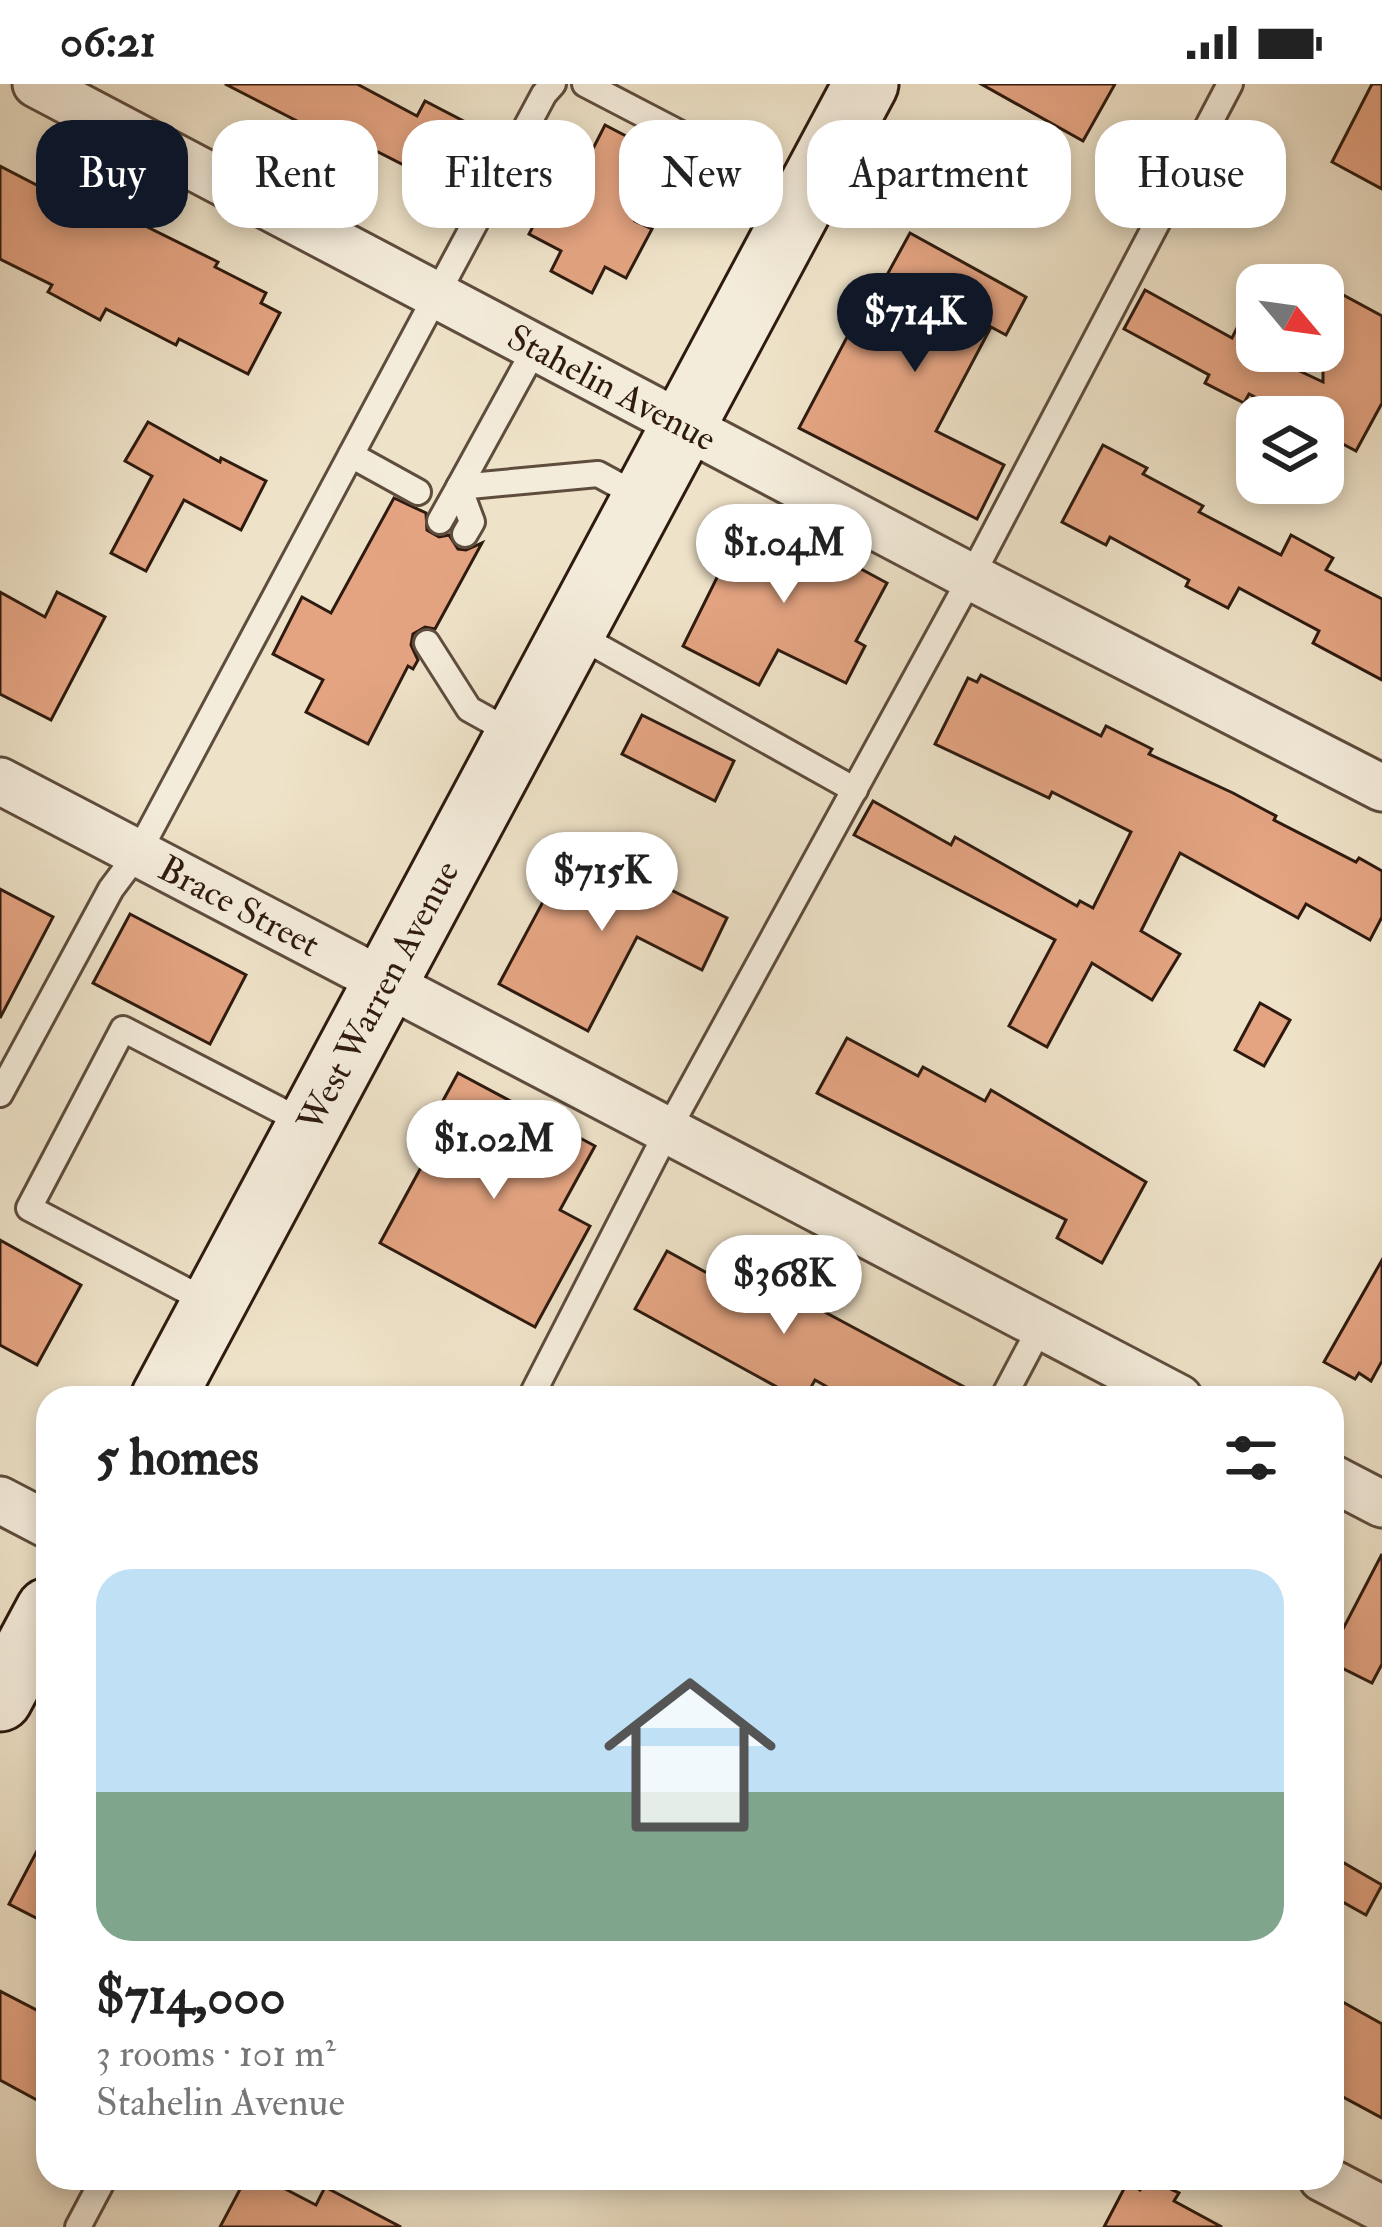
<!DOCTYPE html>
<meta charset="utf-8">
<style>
body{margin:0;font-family:"IM FELL Double Pica",serif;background:#f2f2f2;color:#222;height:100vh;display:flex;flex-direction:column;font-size:45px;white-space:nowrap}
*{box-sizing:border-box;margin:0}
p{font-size:39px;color:#767676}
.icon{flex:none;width:66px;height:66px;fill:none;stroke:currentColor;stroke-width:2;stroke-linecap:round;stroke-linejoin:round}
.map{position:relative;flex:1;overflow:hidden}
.sheet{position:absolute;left:36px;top:1302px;width:1308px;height:804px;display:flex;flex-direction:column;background:#fff;border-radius:36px;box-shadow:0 6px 18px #0003}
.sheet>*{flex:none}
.hud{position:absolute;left:36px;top:36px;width:1311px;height:108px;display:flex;gap:24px}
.needle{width:78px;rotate:119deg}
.buttons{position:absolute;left:1236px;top:180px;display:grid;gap:24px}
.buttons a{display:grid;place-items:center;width:108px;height:108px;border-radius:24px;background:#fff;box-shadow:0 6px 18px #0003;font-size:60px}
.price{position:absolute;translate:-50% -102px;padding:0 27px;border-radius:42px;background:#fff;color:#222;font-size:39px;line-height:78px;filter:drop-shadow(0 3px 6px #0008)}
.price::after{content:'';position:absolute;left:50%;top:72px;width:36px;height:27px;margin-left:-18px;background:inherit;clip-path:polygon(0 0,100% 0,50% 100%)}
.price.selected{background:#111827;color:#fff}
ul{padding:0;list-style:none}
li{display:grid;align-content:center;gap:24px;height:636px;padding:0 60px}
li+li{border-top:3px solid #e0e0e0}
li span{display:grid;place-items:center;height:372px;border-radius:36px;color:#555}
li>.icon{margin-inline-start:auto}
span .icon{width:216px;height:216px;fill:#fffc;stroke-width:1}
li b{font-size:51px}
h2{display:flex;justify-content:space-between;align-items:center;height:144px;padding:0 60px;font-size:51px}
.tag{padding:0 42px;border-radius:36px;background:#fff;box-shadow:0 6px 18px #0003;font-size:42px;line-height:108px}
.tag.selected{background:#111827;color:#fff}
.status{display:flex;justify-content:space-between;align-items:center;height:84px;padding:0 60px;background:#fff;direction:ltr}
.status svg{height:33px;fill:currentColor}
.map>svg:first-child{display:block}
.building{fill:#e4a482;stroke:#2e1a0f;stroke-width:3}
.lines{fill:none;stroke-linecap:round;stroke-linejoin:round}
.service-casing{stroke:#5e4c3d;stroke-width:30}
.minor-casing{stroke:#5e4c3d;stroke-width:51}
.secondary-casing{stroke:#2e1a0f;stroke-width:69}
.service{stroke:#f4ecdb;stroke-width:24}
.minor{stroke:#f4ecdb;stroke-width:45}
.secondary{stroke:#f4ecdb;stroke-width:63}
.labels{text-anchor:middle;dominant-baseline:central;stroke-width:9;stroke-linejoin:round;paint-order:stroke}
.street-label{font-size:36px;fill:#2e1a0f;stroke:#f4ecdb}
</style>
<div class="status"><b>06:21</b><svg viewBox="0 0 49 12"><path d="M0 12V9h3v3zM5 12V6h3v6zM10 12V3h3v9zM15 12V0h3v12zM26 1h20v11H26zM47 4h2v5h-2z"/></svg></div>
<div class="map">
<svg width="1382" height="2143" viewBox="0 0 1382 2143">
<rect width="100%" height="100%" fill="#eee2c8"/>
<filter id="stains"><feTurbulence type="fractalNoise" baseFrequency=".00167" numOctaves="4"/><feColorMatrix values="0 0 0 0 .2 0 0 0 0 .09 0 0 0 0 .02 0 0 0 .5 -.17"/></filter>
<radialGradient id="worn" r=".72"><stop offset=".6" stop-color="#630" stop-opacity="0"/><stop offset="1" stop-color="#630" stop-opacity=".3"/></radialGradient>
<g class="building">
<path d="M 225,0 L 357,0 L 417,32 L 425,17 L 471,41 L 441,100 L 376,67 L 371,75 Z"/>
<path d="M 981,0 L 1115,0 L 1083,57 Z"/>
<path d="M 1372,0 L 1382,0 L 1382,105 L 1332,78 Z"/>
<path d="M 605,41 L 668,74 L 635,137 L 652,145 L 626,194 L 605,183 L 592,209 L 551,187 L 561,167 L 529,150 L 555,100 L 571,108 Z"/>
<path d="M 0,82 L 110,139 L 115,127 L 218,178 L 215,183 L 266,209 L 261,219 L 280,229 L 248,290 L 179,255 L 176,261 L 106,225 L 100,236 L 48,208 L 52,201 L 0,175 Z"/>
<path d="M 910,149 L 1026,213 L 1006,251 L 991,243 L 936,347 L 1004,381 L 977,435 L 799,344 L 865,219 L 870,222 Z"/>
<path d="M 1323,200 L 1382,232 L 1382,319 L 1356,367 L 1326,351 L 1323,333 L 1294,333 L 1249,310 L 1244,319 L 1205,299 L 1209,291 L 1124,245 L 1145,206 L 1232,254 L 1257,204 L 1257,267 L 1323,298 Z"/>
<path d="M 148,338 L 220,378 L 221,374 L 266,397 L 241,446 L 184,416 L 146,487 L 111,469 L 152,392 L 125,377 Z"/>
<path d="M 1103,361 L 1147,384 L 1143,390 L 1203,422 L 1199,428 L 1281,471 L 1291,451 L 1333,474 L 1326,486 L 1382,515 L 1382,596 L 1313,559 L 1319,547 L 1239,504 L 1228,524 L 1186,502 L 1189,496 L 1110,453 L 1106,461 L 1062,438 Z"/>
<path d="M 394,414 L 426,429 L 427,446 L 439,453 L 449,451 L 458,465 L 466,466 L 482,459 L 435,545 L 425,543 L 413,550 L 411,561 L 418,576 L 413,585 L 408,582 L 368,660 L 306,628 L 323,596 L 273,570 L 302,513 L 331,529 Z"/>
<path d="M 761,431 L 887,499 L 856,557 L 865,562 L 846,599 L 778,566 L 759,601 L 683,562 L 743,441 Z"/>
<path d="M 0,508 L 45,533 L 57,508 L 105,533 L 51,636 L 0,610 Z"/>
<path d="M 981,591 L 1101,652 L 1106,642 L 1152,665 L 1149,670 L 1233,709 L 1276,732 L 1274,736 L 1356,778 L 1359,774 L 1382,787 L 1382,833 L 1370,856 L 1306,820 L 1298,834 L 1180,769 L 1141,847 L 1180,870 L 1152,916 L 1092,879 L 1047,963 L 1009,942 L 1055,856 L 854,751 L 873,717 L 951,761 L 955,753 L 1077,822 L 1080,817 L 1093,824 L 1131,748 L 1052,708 L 1049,714 L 935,660 L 968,594 L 977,598 Z"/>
<path d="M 642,631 L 734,677 L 715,717 L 622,670 Z"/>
<path d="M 575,758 L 727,834 L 702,886 L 637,853 L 588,947 L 499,900 Z"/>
<path d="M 0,805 L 53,833 L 0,934 Z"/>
<path d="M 130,830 L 246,891 L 210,960 L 93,899 Z"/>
<path d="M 1260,919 L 1290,936 L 1264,982 L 1235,966 Z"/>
<path d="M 847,954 L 918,992 L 923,983 L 985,1017 L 991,1006 L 1146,1098 L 1102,1179 L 1057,1154 L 1066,1136 L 817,1009 Z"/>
<path d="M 458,989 L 595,1062 L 560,1126 L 590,1142 L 535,1243 L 380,1159 L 444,1041 L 433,1035 Z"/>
<path d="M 0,1156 L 81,1201 L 37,1281 L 0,1261 Z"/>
<path d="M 667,1167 L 729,1201 L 739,1182 L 985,1314 L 847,1314 L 815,1296 L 805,1314 L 797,1314 L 635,1225 Z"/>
<path d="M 1382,1176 L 1382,1277 L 1371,1297 L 1359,1289 L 1355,1295 L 1324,1278 Z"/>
<path d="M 1382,1470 L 1382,1580 L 1372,1599 L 1332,1579 L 1332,1566 Z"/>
<path d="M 48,1746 L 48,1840 L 9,1820 Z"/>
<path d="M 1332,1772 L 1382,1801 L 1366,1831 L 1332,1812 Z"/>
<path d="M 0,1907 L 48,1932 L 48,2022 L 0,1996 Z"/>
<path d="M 1332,1912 L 1382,1940 L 1382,2034 L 1332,2007 Z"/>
<path d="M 246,2094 L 264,2094 L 316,2121 L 325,2103 L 401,2143 L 220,2143 Z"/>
<path d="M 1146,2094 L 1179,2109 L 1174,2117 L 1222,2143 L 1104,2143 L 1127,2099 L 1140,2106 Z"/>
</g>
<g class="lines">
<g class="service-casing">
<g id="service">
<path d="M 585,0 L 681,50"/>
<path d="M 537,261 L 459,403 L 598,390 L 642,414"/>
<path d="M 351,371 L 418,408"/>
<path d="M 459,403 L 472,438 L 465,450"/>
<path d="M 440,437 L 459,403"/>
<path d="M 574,549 L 855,706"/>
<path d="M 427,559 L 469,625 L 514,650"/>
<path d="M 0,1010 L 111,805 L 138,769 L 544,10 L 553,0"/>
<path d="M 212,1220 L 29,1124 L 123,945 L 307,1040"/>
<path d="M 534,1307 L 669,1044 L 971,493 L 1230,0"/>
<path d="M 1003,1314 L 1041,1242"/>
<path d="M 78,2143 L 104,2094"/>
</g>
</g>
<g class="minor-casing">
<g id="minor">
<path id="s1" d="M 36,0 L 971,493 L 1382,704"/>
<path id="s2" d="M 0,697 L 1179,1314"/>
<path d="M 1332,1394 L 1382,1420"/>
<path d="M 0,1416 L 48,1441"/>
<path d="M 1322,2094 L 1382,2125"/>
</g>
</g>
<g class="secondary-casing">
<g id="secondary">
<path id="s3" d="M 163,1314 L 866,0"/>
<path d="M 0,1615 L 48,1526"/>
</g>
</g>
<use href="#service" class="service"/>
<use href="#minor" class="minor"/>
<use href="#secondary" class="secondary"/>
</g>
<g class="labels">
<g class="street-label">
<text stroke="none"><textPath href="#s1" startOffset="651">Stahelin Avenue</textPath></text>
<text stroke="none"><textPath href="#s2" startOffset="270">Brace Street</textPath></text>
<text stroke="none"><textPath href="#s3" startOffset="456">West Warren Avenue</textPath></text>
</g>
</g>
<rect width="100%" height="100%" filter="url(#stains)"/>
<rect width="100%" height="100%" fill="url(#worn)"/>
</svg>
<div class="buttons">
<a><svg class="needle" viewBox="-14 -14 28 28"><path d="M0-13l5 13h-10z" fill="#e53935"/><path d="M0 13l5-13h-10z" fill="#767676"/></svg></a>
<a><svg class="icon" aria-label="layers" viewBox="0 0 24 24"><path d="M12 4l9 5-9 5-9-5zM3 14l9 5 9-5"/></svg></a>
</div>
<b class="price selected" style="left:915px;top:291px">$714K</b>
<b class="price" style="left:784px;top:522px">$1.04M</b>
<b class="price" style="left:602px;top:850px">$715K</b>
<b class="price" style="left:494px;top:1118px">$1.02M</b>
<b class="price" style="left:784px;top:1253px">$368K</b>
<div class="hud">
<a class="tag selected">Buy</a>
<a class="tag">Rent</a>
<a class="tag">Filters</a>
<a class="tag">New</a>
<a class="tag">Apartment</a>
<a class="tag">House</a>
</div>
<section class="sheet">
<h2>5 homes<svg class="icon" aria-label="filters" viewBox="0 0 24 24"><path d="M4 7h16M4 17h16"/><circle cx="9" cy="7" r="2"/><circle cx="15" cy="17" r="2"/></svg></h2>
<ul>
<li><span style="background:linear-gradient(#bfe0f5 60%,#7fa58c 0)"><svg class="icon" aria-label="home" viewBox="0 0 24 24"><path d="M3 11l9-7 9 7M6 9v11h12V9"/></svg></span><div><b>$714,000</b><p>3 rooms · 101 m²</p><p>Stahelin Avenue</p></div></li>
</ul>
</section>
</div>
